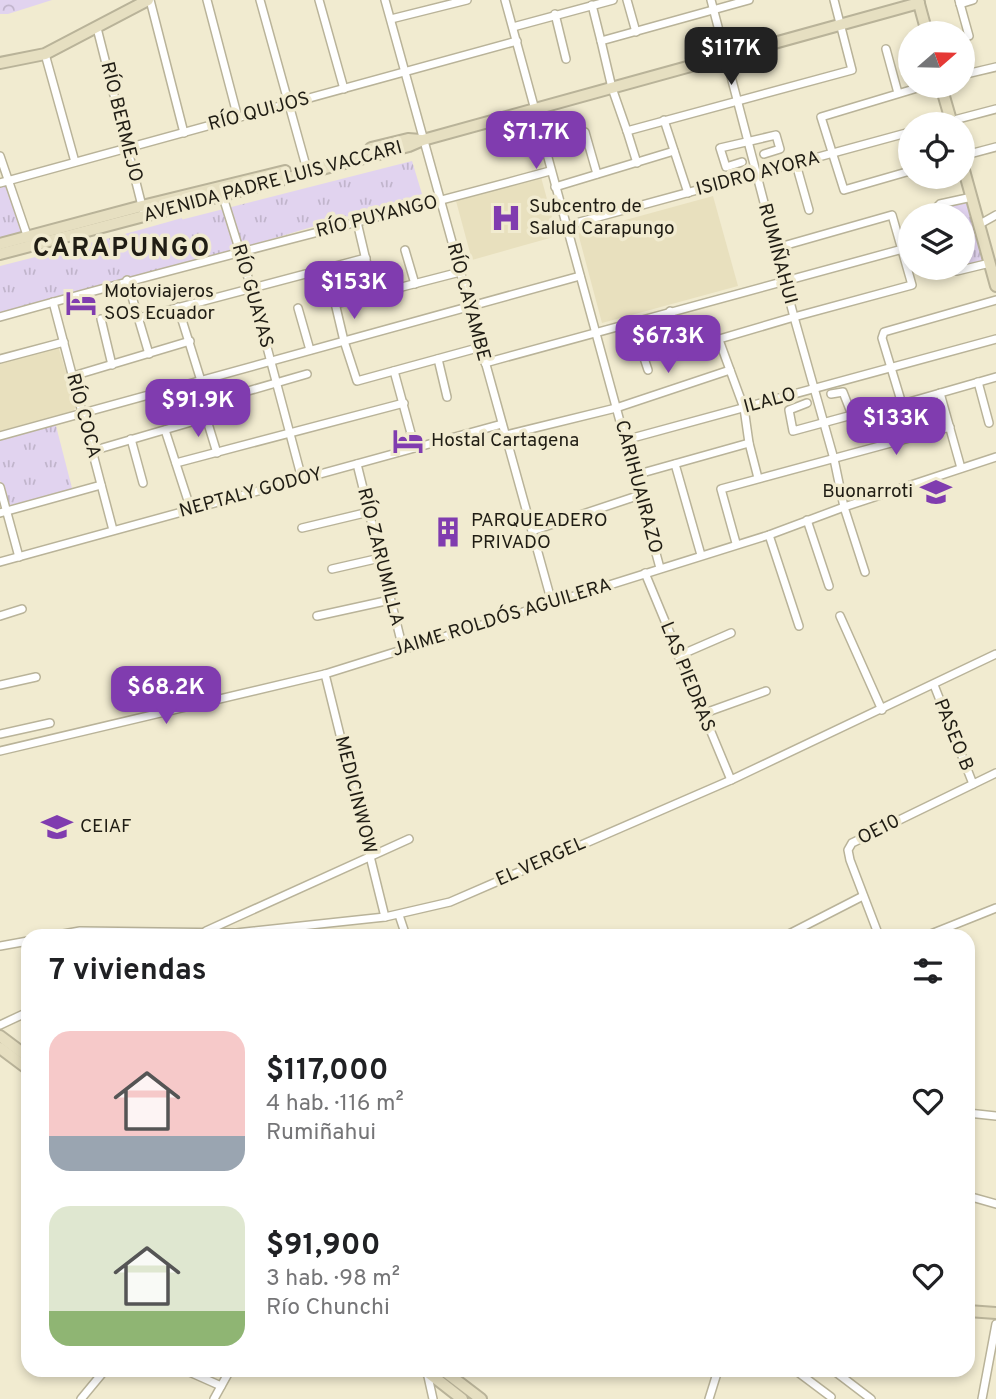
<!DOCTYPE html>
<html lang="es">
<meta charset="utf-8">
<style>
body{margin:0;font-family:Overpass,sans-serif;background:#f2f2f2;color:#202124;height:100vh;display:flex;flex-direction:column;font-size:26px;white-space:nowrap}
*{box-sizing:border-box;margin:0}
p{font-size:23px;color:#757577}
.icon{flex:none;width:38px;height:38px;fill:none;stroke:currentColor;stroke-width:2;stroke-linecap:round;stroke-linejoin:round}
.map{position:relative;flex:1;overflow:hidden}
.panel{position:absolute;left:21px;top:929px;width:954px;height:448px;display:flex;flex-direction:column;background:#fff;border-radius:21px;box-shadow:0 4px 10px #0003}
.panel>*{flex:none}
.needle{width:46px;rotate:70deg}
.buttons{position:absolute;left:898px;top:21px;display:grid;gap:14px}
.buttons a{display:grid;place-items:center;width:77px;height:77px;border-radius:50%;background:#fff;box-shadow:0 4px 10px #0003;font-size:35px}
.price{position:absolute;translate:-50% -60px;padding:0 16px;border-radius:14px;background:#803caf;color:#fff;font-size:23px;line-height:46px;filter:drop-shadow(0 2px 4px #0008)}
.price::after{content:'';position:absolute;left:50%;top:42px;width:21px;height:16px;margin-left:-10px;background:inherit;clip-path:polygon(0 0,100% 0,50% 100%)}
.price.on{background:#222;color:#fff}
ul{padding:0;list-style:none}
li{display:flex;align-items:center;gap:21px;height:175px;padding:0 28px}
li span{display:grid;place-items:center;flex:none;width:196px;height:140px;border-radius:21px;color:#555}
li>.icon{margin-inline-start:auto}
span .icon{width:84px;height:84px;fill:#fffc;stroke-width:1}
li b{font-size:30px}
h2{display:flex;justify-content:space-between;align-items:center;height:84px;padding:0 28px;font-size:30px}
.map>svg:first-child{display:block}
.built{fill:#e8e0be}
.forest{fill:url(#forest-crowns)}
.park{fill:url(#park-tufts)}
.pitch{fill:#e1d3ef}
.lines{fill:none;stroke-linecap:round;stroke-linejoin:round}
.street-casing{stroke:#b9b399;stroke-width:10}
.secondary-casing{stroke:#b9b399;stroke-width:14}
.street{stroke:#fff;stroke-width:7}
.secondary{stroke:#e6dfc1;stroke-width:10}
.labels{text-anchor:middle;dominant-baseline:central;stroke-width:7;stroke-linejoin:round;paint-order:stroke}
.street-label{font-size:19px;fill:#201d14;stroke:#f1ebd0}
.poi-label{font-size:19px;fill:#201d14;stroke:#f1ebd0;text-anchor:start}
.district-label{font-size:26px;font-weight:bold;letter-spacing:2px;fill:#201d14;stroke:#f1ebd0}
</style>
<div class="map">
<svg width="996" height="1399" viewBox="0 0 996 1399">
<defs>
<pattern id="forest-crowns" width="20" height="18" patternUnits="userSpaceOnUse" patternTransform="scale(1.75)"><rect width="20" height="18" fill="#e1d3ef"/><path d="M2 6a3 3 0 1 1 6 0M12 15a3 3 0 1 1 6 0" fill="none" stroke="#c1b5cc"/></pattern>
<pattern id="park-tufts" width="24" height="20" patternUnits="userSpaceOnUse" patternTransform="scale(1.75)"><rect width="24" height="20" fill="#e1d3ef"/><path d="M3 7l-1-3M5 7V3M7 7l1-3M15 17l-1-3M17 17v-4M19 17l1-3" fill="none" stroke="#c1b5cc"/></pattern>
</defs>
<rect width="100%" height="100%" fill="#f1ebd0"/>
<g class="built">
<path d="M 541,177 L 557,236 L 472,260 L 456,201 Z"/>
<path d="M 713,196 L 738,286 L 602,323 L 578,233 Z"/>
<path d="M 58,346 L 76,404 L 74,411 L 0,431 L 0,361 Z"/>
</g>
<path class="forest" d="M 0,0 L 52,0 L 8,14 L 0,14 Z"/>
<g class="park">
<path d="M 412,161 L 422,194 L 0,320 L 0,266 Z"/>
<path d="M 7,185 L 23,234 L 0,241 L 0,187 Z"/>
<path d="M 969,199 L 987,262 L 962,268 L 962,215 L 942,215 L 939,207 Z"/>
<path d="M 55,422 L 73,492 L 8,510 L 0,480 L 0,439 Z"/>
</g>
<path class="pitch" d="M 182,218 L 193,258 L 122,278 L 111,238 Z"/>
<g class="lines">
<g class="street-casing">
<g id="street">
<path d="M 150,0 L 184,133"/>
<path d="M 207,0 L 238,118"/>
<path d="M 260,0 L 306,166"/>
<path d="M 319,0 L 344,89"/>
<path d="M 385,0 L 552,603"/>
<path d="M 505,0 L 660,568"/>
<path d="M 627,0 L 636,32"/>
<path d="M 711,0 L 794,317 L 834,459 L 844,507 L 865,572"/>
<path d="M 749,0 L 601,41 L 612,88 L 627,131 L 852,70 L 834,0"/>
<path d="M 959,0 L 969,36 L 962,38"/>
<path d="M 960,4 L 973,0"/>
<path d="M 592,5 L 601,41"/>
<path d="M 555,14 L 566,59"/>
<path d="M 391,19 L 467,0"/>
<path d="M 513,27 L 613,0"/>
<path d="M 97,28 L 143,210"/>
<path d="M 886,49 L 898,93"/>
<path d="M 45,54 L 75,162"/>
<path d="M 962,75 L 996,67"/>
<path d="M 664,120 L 688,193"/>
<path d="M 939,124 L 996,109"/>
<path d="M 627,131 L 637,163"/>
<path d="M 585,132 L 597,174"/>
<path d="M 0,156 L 28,238"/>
<path d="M 962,156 L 996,147"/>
<path d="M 742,162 L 726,167 L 720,148 L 776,135 L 780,149 L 764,154"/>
<path d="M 796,164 L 809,210"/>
<path d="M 910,171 L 844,190 L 821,117 L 924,86"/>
<path d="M 0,183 L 517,41"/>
<path d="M 555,187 L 674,151"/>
<path d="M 222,194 L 251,287 L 302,479"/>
<path d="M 939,215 L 938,206 L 940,204 L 972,197"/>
<path d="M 357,222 L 374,294"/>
<path d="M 980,224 L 996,215"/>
<path d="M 565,226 L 910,132"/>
<path d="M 405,250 L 415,284"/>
<path d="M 953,268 L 957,271 L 990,263"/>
<path d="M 327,269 L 344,341 L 357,381 L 481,347"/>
<path d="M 127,280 L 149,354"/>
<path d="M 996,300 L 884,332 L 882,338 L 902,404 L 996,377"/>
<path d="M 53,302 L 113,530"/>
<path d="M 336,304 L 460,272"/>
<path d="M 298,308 L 310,350"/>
<path d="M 670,311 L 682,350 L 794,317 L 912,285 L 892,215 L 776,248"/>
<path d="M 0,317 C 183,265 367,221 550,171"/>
<path d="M 139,318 L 366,258"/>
<path d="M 101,319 L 112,365"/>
<path d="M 632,322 L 648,370"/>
<path d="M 719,340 L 744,408 L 749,443 L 758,478"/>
<path d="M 0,359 L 64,342"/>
<path d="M 438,359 L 447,397"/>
<path d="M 485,363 L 910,247"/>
<path d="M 394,371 L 415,448"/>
<path d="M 73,376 L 190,341"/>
<path d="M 978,382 L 989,423"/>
<path d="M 248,391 L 307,374"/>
<path d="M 940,393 L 961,468"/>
<path d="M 807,403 L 789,410 L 793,431 L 852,415 L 843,392 L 831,394"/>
<path d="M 206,417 L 217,453"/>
<path d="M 165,430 L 191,510"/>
<path d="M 506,435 L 616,408 L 730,370"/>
<path d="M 0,436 L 580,276"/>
<path d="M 131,439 L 143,483"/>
<path d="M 625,440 L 996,339"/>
<path d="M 92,451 L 212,416 L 178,307"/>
<path d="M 176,463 L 404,403"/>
<path d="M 357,464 L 403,649"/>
<path d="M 675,464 L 701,555"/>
<path d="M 635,475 L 749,443"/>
<path d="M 0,487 L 19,557"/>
<path d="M 0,513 L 101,485"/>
<path d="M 807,520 L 829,586"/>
<path d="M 302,528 L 369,512"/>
<path d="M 532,531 L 640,495"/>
<path d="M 769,535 L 799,626"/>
<path d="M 736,543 L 721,489 L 950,427"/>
<path d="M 0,562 L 502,424"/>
<path d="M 332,569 L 380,558"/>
<path d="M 645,573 L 731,780"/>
<path d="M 0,616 L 22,609"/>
<path d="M 317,616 L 390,600"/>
<path d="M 840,616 L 882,710"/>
<path d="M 678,656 L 731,633"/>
<path d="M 325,674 L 385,917"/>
<path d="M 0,685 L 36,677"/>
<path d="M 934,685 L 973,784"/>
<path d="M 702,714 L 766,691"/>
<path d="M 0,734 L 50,723"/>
<path d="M 0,751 L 325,674 L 769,535 L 844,507 L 996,457"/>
<path d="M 399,915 L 406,936"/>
<path d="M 206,931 L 409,839"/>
<path d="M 52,936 L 80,931 L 236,933 L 385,917 L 450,902 L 731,780 L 996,654"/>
<path d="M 785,936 L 863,896"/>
<path d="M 879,936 L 850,860 L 848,850 L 852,843 L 996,773"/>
<path d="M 926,936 L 996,908"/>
<path d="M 0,946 L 28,941"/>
<path d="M 0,1025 L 28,1012"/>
<path d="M 968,1113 L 996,1116"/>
<path d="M 968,1196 L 996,1204"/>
<path d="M 185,1370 L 221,1386"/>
<path d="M 795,1370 L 831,1397"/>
<path d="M 833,1370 L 871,1399"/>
<path d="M 427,1372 L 433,1399"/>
<path d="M 81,1399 L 105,1370"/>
<path d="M 214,1399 L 230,1370"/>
<path d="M 709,1399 L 718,1370"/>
<path d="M 982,1399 L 996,1324"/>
</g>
</g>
<g class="secondary-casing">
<g id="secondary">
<path d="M 918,0 L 927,33"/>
<path d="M 0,63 L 45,54 L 148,0"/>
<path d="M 941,86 L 952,124"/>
<path d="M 371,148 L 408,139 L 421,140"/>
<path d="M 962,163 L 996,286"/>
<path d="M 0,244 L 142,206 L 285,171"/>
<path d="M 0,254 L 409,146 L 423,140 L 919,3"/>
<path d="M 0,1036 L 28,1057"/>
<path d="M 0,1048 L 28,1069"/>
<path d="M 968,1311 L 996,1313"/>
<path d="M 425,1370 L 462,1399"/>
<path d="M 443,1370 L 481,1399"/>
</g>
</g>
<use href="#street" class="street"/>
<use href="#secondary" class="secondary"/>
</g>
<defs>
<g id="hospital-bare" transform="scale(2.415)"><path d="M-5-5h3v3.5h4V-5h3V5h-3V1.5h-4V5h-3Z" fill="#803caf" stroke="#f1ebd0" stroke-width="2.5" paint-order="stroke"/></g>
<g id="hotel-bare" transform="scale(2.415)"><path d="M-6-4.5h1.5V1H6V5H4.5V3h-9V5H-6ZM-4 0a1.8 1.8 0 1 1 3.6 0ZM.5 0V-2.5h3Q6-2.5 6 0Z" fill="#803caf" stroke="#f1ebd0" stroke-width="2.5" paint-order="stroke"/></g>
<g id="university-bare" transform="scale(2.415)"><path d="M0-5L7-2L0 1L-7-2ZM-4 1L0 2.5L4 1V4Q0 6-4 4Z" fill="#803caf" stroke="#f1ebd0" stroke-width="2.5" paint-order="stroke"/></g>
<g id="building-bare" transform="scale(2.415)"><path d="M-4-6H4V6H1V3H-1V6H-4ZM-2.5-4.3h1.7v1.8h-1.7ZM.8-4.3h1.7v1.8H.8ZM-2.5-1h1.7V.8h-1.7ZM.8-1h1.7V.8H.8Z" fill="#803caf" stroke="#f1ebd0" stroke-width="2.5" paint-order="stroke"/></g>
<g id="school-bare" transform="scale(2.415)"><path d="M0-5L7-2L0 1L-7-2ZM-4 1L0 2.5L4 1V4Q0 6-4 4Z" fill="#803caf" stroke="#f1ebd0" stroke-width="2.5" paint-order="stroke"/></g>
</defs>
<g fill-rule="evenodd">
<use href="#hospital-bare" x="506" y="218"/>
<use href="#hotel-bare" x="81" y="303"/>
<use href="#hotel-bare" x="408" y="441"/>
<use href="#university-bare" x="936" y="492"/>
<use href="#building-bare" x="448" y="532"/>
<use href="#school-bare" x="57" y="827"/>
</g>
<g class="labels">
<g class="street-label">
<text transform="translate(259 112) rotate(-15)">RÍO QUIJOS</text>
<text transform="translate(121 122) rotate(76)">RÍO BERMEJO</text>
<text transform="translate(758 174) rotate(-15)">ISIDRO AYORA</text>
<text transform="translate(273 182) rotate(-15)">AVENIDA PADRE LUIS VACCARI</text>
<text transform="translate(377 217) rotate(-14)">RÍO PUYANGO</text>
<text transform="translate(777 254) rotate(75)">RUMIÑAHUI</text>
<text transform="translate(252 296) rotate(74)">RÍO GUAYAS</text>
<text transform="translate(468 302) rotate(75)">RÍO CAYAMBE</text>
<text transform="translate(770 401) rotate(-15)">ILALO</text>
<text transform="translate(83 416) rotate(75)">RÍO COCA</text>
<text transform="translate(638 487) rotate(75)">CARIHUAIRAZO</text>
<text transform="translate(251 493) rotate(-15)">NEPTALY GODOY</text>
<text transform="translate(380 557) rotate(76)">RÍO ZARUMILLA</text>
<text transform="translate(502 618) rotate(-17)">JAIME ROLDÓS AGUILERA</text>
<text transform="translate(687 677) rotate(68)">LAS PIEDRAS</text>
<text transform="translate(953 735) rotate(68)">PASEO B</text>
<text transform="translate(355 795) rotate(76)">MEDICINWOW</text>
<text transform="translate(879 830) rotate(-27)">OE10</text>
<text transform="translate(541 862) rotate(-24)">EL VERGEL</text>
</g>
<g class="poi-label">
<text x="529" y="207">Subcentro de<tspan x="529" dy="22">Salud Carapungo</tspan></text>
<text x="104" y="292">Motoviajeros<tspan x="104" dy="22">SOS Ecuador</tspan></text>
<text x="431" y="441">Hostal Cartagena</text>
<text x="913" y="492" text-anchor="end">Buonarroti</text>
<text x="471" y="521">PARQUEADERO<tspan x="471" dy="22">PRIVADO</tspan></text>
<text x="80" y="827">CEIAF</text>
</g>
<g class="district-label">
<text x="122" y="249">CARAPUNGO</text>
</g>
</g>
</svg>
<div class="buttons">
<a><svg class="needle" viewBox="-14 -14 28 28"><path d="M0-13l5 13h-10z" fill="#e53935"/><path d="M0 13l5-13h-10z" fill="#757577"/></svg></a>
<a><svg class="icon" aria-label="locate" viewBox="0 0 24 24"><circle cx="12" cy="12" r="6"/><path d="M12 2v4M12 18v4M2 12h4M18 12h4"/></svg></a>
<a><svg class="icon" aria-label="layers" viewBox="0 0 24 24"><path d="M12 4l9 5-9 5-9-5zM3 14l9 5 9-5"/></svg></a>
</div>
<b class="price on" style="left:731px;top:87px">$117K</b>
<b class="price" style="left:536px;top:171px">$71.7K</b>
<b class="price" style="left:354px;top:321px">$153K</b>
<b class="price" style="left:668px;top:375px">$67.3K</b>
<b class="price" style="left:198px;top:439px">$91.9K</b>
<b class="price" style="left:896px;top:457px">$133K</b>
<b class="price" style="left:166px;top:726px">$68.2K</b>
<section class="panel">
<h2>7 viviendas<svg class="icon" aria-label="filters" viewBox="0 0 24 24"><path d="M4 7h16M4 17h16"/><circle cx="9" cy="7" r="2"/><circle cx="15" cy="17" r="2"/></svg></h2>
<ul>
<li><span style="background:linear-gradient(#f6c9c9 75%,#9aa5b1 0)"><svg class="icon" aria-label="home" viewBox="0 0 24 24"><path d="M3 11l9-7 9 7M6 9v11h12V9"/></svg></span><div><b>$117,000</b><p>4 hab. · 116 m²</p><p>Rumiñahui</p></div><svg class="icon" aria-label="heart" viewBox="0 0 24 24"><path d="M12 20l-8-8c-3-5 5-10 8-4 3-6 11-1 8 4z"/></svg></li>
<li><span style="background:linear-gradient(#dfe7d0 75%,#8fb573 0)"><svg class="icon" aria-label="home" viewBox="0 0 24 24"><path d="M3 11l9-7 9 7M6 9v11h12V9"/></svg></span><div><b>$91,900</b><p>3 hab. · 98 m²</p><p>Río Chunchi</p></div><svg class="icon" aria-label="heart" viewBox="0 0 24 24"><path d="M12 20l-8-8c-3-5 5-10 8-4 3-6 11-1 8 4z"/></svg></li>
</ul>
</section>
</div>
